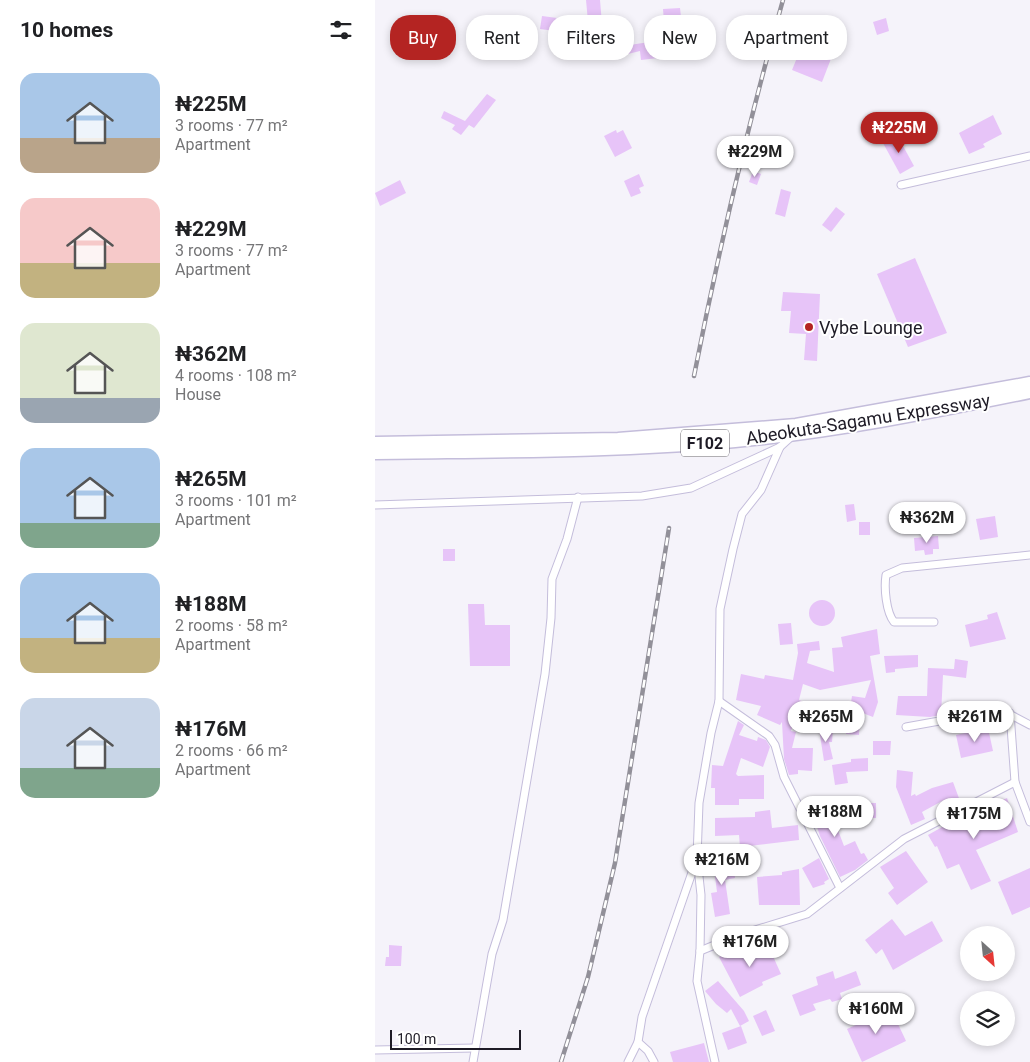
<!DOCTYPE html>
<meta charset="utf-8">
<style>
body{margin:0;font-family:Roboto,sans-serif;background:#f2f2f2;color:#202124;height:100vh;display:flex;flex-direction:column;font-size:19px;white-space:nowrap}
*{box-sizing:border-box;margin:0}
p{font-size:16px;color:#757577}
.icon{flex:none;width:28px;height:28px;fill:none;stroke:currentColor;stroke-width:2;stroke-linecap:round;stroke-linejoin:round}
.map{position:relative;flex:1;overflow:hidden}
.side{display:flex;flex-direction:column;background:#fff;width:375px}
.side>*{flex:none}
.banner{position:absolute;left:15px;top:15px;width:475px;height:45px;display:flex;gap:10px}
.needle{width:32px;rotate:153deg}
.buttons{position:absolute;left:585px;top:926px;display:grid;gap:10px}
.buttons a{display:grid;place-items:center;width:55px;height:55px;border-radius:50%;background:#fff;box-shadow:0 2px 8px #0003;font-size:25px}
.scale{position:absolute;left:15px;bottom:12px;width:131px;box-sizing:border-box;padding-left:5px;border:2px solid #1e1b26;border-top:0;font-size:14px;line-height:18px;white-space:nowrap;color:#1e1b26;-webkit-text-stroke:4px #fff;paint-order:stroke}
.price{position:absolute;translate:-50% -42px;padding:0 11px;border-radius:18px;background:#fff;color:#222;font-size:16px;line-height:32px;filter:drop-shadow(0 1px 2px #0008)}
.price::after{content:'';position:absolute;left:50%;top:30px;width:15px;height:11px;margin-left:-8px;background:inherit;clip-path:polygon(0 0,100% 0,50% 100%)}
.price.active{background:#b42422;color:#fff}
ul{padding:0;list-style:none}
li{display:flex;align-items:center;gap:15px;height:125px;padding:0 20px}
li span{display:grid;place-items:center;flex:none;width:140px;height:100px;border-radius:15px;color:#555}
li>.icon{margin-inline-start:auto}
span .icon{width:60px;height:60px;fill:#fffc;stroke-width:1}
li b{font-size:21px}
h2{display:flex;justify-content:space-between;align-items:center;height:60px;padding:0 20px;font-size:21px}
.pill{padding:0 18px;border-radius:20px;background:#fff;box-shadow:0 2px 8px #0003;font-size:18px;line-height:45px}
.pill.active{background:#b42422;color:#fff}
main{display:flex;flex:1;min-height:0}
.map>svg:first-child{display:block}
.building{fill:#e7c4f8}
.lines{fill:none;stroke-linecap:round;stroke-linejoin:round}
.street-casing{stroke:#c4bddb;stroke-width:9}
.highway-casing{stroke:#c4bddb;stroke-width:15}
.street{stroke:#fff;stroke-width:7}
.highway{stroke:#fff;stroke-width:12}
.rail-casing{stroke:#929099;stroke-width:4.5}
.rail{stroke:#fff;stroke-width:2.5;stroke-dasharray:8;stroke-linecap:butt}
.poi-dot{fill:#b42422;stroke:#fff;stroke-width:2}
.labels{text-anchor:middle;dominant-baseline:central;stroke-width:4;stroke-linejoin:round;paint-order:stroke}
.shield{fill:#fff;stroke:#625f67;stroke-width:1}
.shield-label{font-size:16px;font-weight:bold;fill:#1e1b26}
.poi-label{font-size:18px;fill:#1e1b26;stroke:#fff;text-anchor:start}
.street-label{font-size:18px;fill:#1e1b26;stroke:#fff}
</style>
<main>
<section class="side">
<h2>10 homes<svg class="icon" aria-label="filters" viewBox="0 0 24 24"><path d="M4 7h16M4 17h16"/><circle cx="9" cy="7" r="2"/><circle cx="15" cy="17" r="2"/></svg></h2>
<ul>
<li><span style="background:linear-gradient(#a9c7e8 65%,#b9a48a 0)"><svg class="icon" aria-label="home" viewBox="0 0 24 24"><path d="M3 11l9-7 9 7M6 9v11h12V9"/></svg></span><div><b>₦225M</b><p>3 rooms · 77 m²</p><p>Apartment</p></div></li>
<li><span style="background:linear-gradient(#f6c9c9 65%,#c2b280 0)"><svg class="icon" aria-label="home" viewBox="0 0 24 24"><path d="M3 11l9-7 9 7M6 9v11h12V9"/></svg></span><div><b>₦229M</b><p>3 rooms · 77 m²</p><p>Apartment</p></div></li>
<li><span style="background:linear-gradient(#dfe7d0 75%,#9aa5b1 0)"><svg class="icon" aria-label="home" viewBox="0 0 24 24"><path d="M3 11l9-7 9 7M6 9v11h12V9"/></svg></span><div><b>₦362M</b><p>4 rooms · 108 m²</p><p>House</p></div></li>
<li><span style="background:linear-gradient(#a9c7e8 75%,#7fa58c 0)"><svg class="icon" aria-label="home" viewBox="0 0 24 24"><path d="M3 11l9-7 9 7M6 9v11h12V9"/></svg></span><div><b>₦265M</b><p>3 rooms · 101 m²</p><p>Apartment</p></div></li>
<li><span style="background:linear-gradient(#a9c7e8 65%,#c2b280 0)"><svg class="icon" aria-label="home" viewBox="0 0 24 24"><path d="M3 11l9-7 9 7M6 9v11h12V9"/></svg></span><div><b>₦188M</b><p>2 rooms · 58 m²</p><p>Apartment</p></div></li>
<li><span style="background:linear-gradient(#c9d6e8 70%,#7fa58c 0)"><svg class="icon" aria-label="home" viewBox="0 0 24 24"><path d="M3 11l9-7 9 7M6 9v11h12V9"/></svg></span><div><b>₦176M</b><p>2 rooms · 66 m²</p><p>Apartment</p></div></li>
</ul>
</section>
<div class="map">
<svg width="655" height="1062" viewBox="0 0 655 1062">
<rect width="100%" height="100%" fill="#f5f3fa"/>
<g class="building">
<path d="M 211,0 L 225,0 L 228,36 L 224,36 L 228,55 L 213,59 L 209,45 L 215,43 Z"/>
<path d="M 305,8 L 308,35 L 290,35 L 288,9 Z"/>
<path d="M 167,16 L 182,18 L 180,31 L 165,29 Z"/>
<path d="M 511,18 L 514,31 L 502,35 L 498,22 Z"/>
<path d="M 435,26 L 464,38 L 447,82 L 417,70 Z"/>
<path d="M 281,41 L 283,58 L 266,60 L 265,51 L 249,55 L 248,46 Z"/>
<path d="M 112,94 L 121,100 L 99,128 L 94,125 L 86,135 L 77,129 L 80,125 L 66,118 L 69,111 L 90,121 Z"/>
<path d="M 618,115 L 627,134 L 608,144 L 610,147 L 594,154 L 584,133 Z"/>
<path d="M 241,130 L 242,133 L 248,130 L 257,148 L 240,157 L 229,136 Z"/>
<path d="M 522,135 L 539,166 L 525,174 L 508,143 Z"/>
<path d="M 378,171 L 386,174 L 382,185 L 374,182 Z"/>
<path d="M 264,174 L 269,186 L 264,188 L 266,193 L 256,197 L 249,181 Z"/>
<path d="M 25,180 L 31,193 L 5,206 L 0,193 Z"/>
<path d="M 406,189 L 416,192 L 410,217 L 400,214 Z"/>
<path d="M 461,207 L 470,214 L 456,232 L 447,225 Z"/>
<path d="M 540,258 L 572,333 L 533,347 L 502,274 Z"/>
<path d="M 408,292 L 445,294 L 442,361 L 429,360 L 431,334 L 414,333 L 416,311 L 406,311 Z"/>
<path d="M 479,504 L 481,520 L 472,522 L 470,505 Z"/>
<path d="M 620,516 L 623,537 L 605,540 L 601,519 Z"/>
<rect x="484" y="522" width="11" height="13"/>
<path d="M 563,536 L 564,549 L 558,549 L 558,554 L 550,555 L 549,550 L 540,551 L 539,538 Z"/>
<rect x="68" y="549" width="12" height="12"/>
<circle cx="447" cy="613" r="13"/>
<path d="M 93,604 L 109,604 L 110,625 L 135,625 L 135,666 L 95,666 Z"/>
<path d="M 622,612 L 631,639 L 595,647 L 590,625 L 613,619 L 612,615 Z"/>
<path d="M 416,623 L 418,644 L 405,645 L 403,624 Z"/>
<path d="M 502,629 L 505,654 L 495,656 L 503,702 L 498,717 L 485,712 L 484,735 L 471,734 L 477,696 L 490,698 L 496,680 L 445,690 L 428,684 L 424,700 L 441,706 L 435,720 L 421,715 L 416,731 L 421,732 L 417,748 L 438,748 L 437,771 L 423,770 L 423,774 L 414,775 L 409,759 L 407,722 L 405,725 L 382,715 L 386,706 L 361,700 L 366,674 L 389,679 L 390,675 L 418,680 L 423,653 L 422,644 L 444,641 L 445,650 L 435,651 L 432,663 L 459,672 L 457,648 L 468,647 L 466,637 Z"/>
<path d="M 543,655 L 543,667 L 520,669 L 520,672 L 511,673 L 509,656 Z"/>
<path d="M 580,659 L 593,661 L 591,678 L 568,675 L 566,715 L 555,717 L 521,715 L 523,696 L 552,696 L 553,668 L 579,669 Z"/>
<path d="M 363,721 L 369,725 L 364,735 L 382,741 L 383,737 L 391,740 L 395,747 L 388,767 L 366,758 L 361,774 L 363,776 L 389,775 L 389,799 L 364,799 L 364,805 L 340,805 L 340,788 L 336,788 L 337,765 L 348,766 Z"/>
<path d="M 613,728 L 618,751 L 586,758 L 581,735 Z"/>
<path d="M 444,729 L 458,729 L 457,742 L 454,742 L 458,759 L 449,761 Z"/>
<path d="M 498,741 L 516,741 L 515,755 L 498,755 Z"/>
<path d="M 493,758 L 493,771 L 471,772 L 473,783 L 460,785 L 457,765 L 476,762 L 476,759 Z"/>
<path d="M 522,770 L 538,772 L 536,796 L 540,794 L 541,796 L 557,788 L 578,782 L 585,801 L 571,806 L 569,800 L 547,812 L 550,819 L 536,825 L 521,787 Z"/>
<path d="M 447,797 L 453,814 L 465,810 L 469,822 L 461,825 L 469,846 L 480,841 L 486,854 L 489,853 L 493,860 L 480,870 L 465,877 L 445,836 L 438,815 L 435,816 L 429,803 Z"/>
<path d="M 632,798 L 643,832 L 601,850 L 616,881 L 596,890 L 584,864 L 572,869 L 562,846 L 560,847 L 553,835 L 592,813 L 593,816 Z"/>
<rect x="488" y="803" width="13" height="15"/>
<path d="M 395,810 L 397,828 L 423,825 L 424,840 L 365,847 L 364,835 L 340,836 L 340,818 L 380,817 L 380,812 Z"/>
<path d="M 531,851 L 553,882 L 522,905 L 513,893 L 519,888 L 505,867 Z"/>
<path d="M 444,858 L 454,879 L 449,882 L 450,884 L 438,888 L 427,868 Z"/>
<path d="M 358,859 L 360,878 L 350,880 L 355,914 L 340,917 L 336,893 L 342,892 L 338,861 Z"/>
<path d="M 655,868 L 655,907 L 637,915 L 623,882 Z"/>
<path d="M 424,869 L 425,905 L 384,905 L 382,877 L 407,875 L 407,872 Z"/>
<path d="M 517,919 L 530,936 L 557,921 L 568,941 L 518,970 L 507,949 L 501,954 L 490,940 Z"/>
<path d="M 392,943 L 406,974 L 387,982 L 388,985 L 365,997 L 344,957 L 367,945 L 371,952 Z"/>
<path d="M 14,945 L 27,946 L 26,966 L 10,966 L 11,957 L 14,957 Z"/>
<path d="M 458,971 L 460,979 L 481,971 L 486,985 L 465,993 L 467,999 L 457,1002 L 455,999 L 438,1004 L 441,1010 L 425,1016 L 417,995 L 443,985 L 441,977 Z"/>
<path d="M 343,981 L 369,1011 L 374,1021 L 365,1026 L 356,1009 L 352,1013 L 341,1004 L 330,991 Z"/>
<path d="M 516,1009 L 531,1041 L 487,1062 L 472,1029 Z"/>
<path d="M 391,1010 L 400,1031 L 387,1036 L 378,1016 Z"/>
<path d="M 366,1026 L 372,1043 L 353,1050 L 347,1033 Z"/>
<path d="M 329,1043 L 334,1062 L 298,1062 L 295,1052 Z"/>
</g>
<g class="lines">
<g class="street-casing">
<g id="street">
<path d="M 526,185 L 655,156"/>
<path d="M 0,505 L 267,496 L 316,488 L 405,447 L 416,437"/>
<path d="M 559,622 L 519,622 C 511,612 509,588 511,575 L 527,568 L 655,555"/>
<path d="M 344,701 L 394,736 L 400,745 L 409,777 L 465,888"/>
<path d="M 635,713 L 640,782 L 655,822"/>
<path d="M 531,727 L 581,718 L 609,708 L 621,707 L 655,725"/>
<path d="M 325,951 L 364,935 L 432,914 L 529,839 L 640,782"/>
<path d="M 0,1050 L 99,1048"/>
<path d="M 98,1062 L 117,954 L 128,920 L 170,674 L 176,618 L 177,579 L 192,539 L 203,497"/>
<path d="M 253,1062 L 263,1042"/>
<path d="M 279,1062 L 273,1051 L 263,1042 L 267,1017 L 321,861"/>
<path d="M 340,1062 L 322,981 L 325,951 L 326,895 L 322,858 L 324,803 L 336,733 L 344,701 L 345,609 L 358,549 L 367,514 L 386,490 L 405,447"/>
</g>
</g>
<g class="highway-casing">
<g id="highway">
<path d="M 0,443 L 243,439 L 421,425 L 655,383"/>
<path d="M 0,453 C 120,451 240,452 360,441 C 459,432 557,412 655,392"/>
</g>
</g>
<use href="#street" class="street"/>
<use href="#highway" class="highway"/>
<g class="rail-casing">
<g id="rail">
<path d="M 319,376 C 344,249 373,124 408,0"/>
<path d="M 186,1062 L 213,977 L 240,863 L 294,528"/>
</g>
</g>
<use href="#rail" class="rail"/>
</g>
<circle class="poi-dot" cx="434" cy="327" r="5"/>
<g class="labels">
<rect class="shield" x="306" y="429.5" width="48" height="27" rx="4"/>
<g class="shield-label">
<text x="330" y="443">F102</text>
</g>
<g class="poi-label">
<text x="444" y="327">Vybe Lounge</text>
</g>
<g class="street-label">
<text transform="translate(493 419) rotate(-9)">Abeokuta-Sagamu Expressway</text>
</g>
</g>
</svg>
<div class="buttons">
<a><svg class="needle" viewBox="-14 -14 28 28"><path d="M0-13l5 13h-10z" fill="#e53935"/><path d="M0 13l5-13h-10z" fill="#757577"/></svg></a>
<a><svg class="icon" aria-label="layers" viewBox="0 0 24 24"><path d="M12 4l9 5-9 5-9-5zM3 14l9 5 9-5"/></svg></a>
</div>
<div class="scale">100 m</div>
<b class="price active" style="left:524px;top:154px">₦225M</b>
<b class="price" style="left:380px;top:178px">₦229M</b>
<b class="price" style="left:552px;top:544px">₦362M</b>
<b class="price" style="left:451px;top:743px">₦265M</b>
<b class="price" style="left:600px;top:743px">₦261M</b>
<b class="price" style="left:460px;top:838px">₦188M</b>
<b class="price" style="left:599px;top:840px">₦175M</b>
<b class="price" style="left:347px;top:886px">₦216M</b>
<b class="price" style="left:375px;top:968px">₦176M</b>
<b class="price" style="left:501px;top:1035px">₦160M</b>
<div class="banner">
<a class="pill active">Buy</a>
<a class="pill">Rent</a>
<a class="pill">Filters</a>
<a class="pill">New</a>
<a class="pill">Apartment</a>
</div>
</div>
</main>
